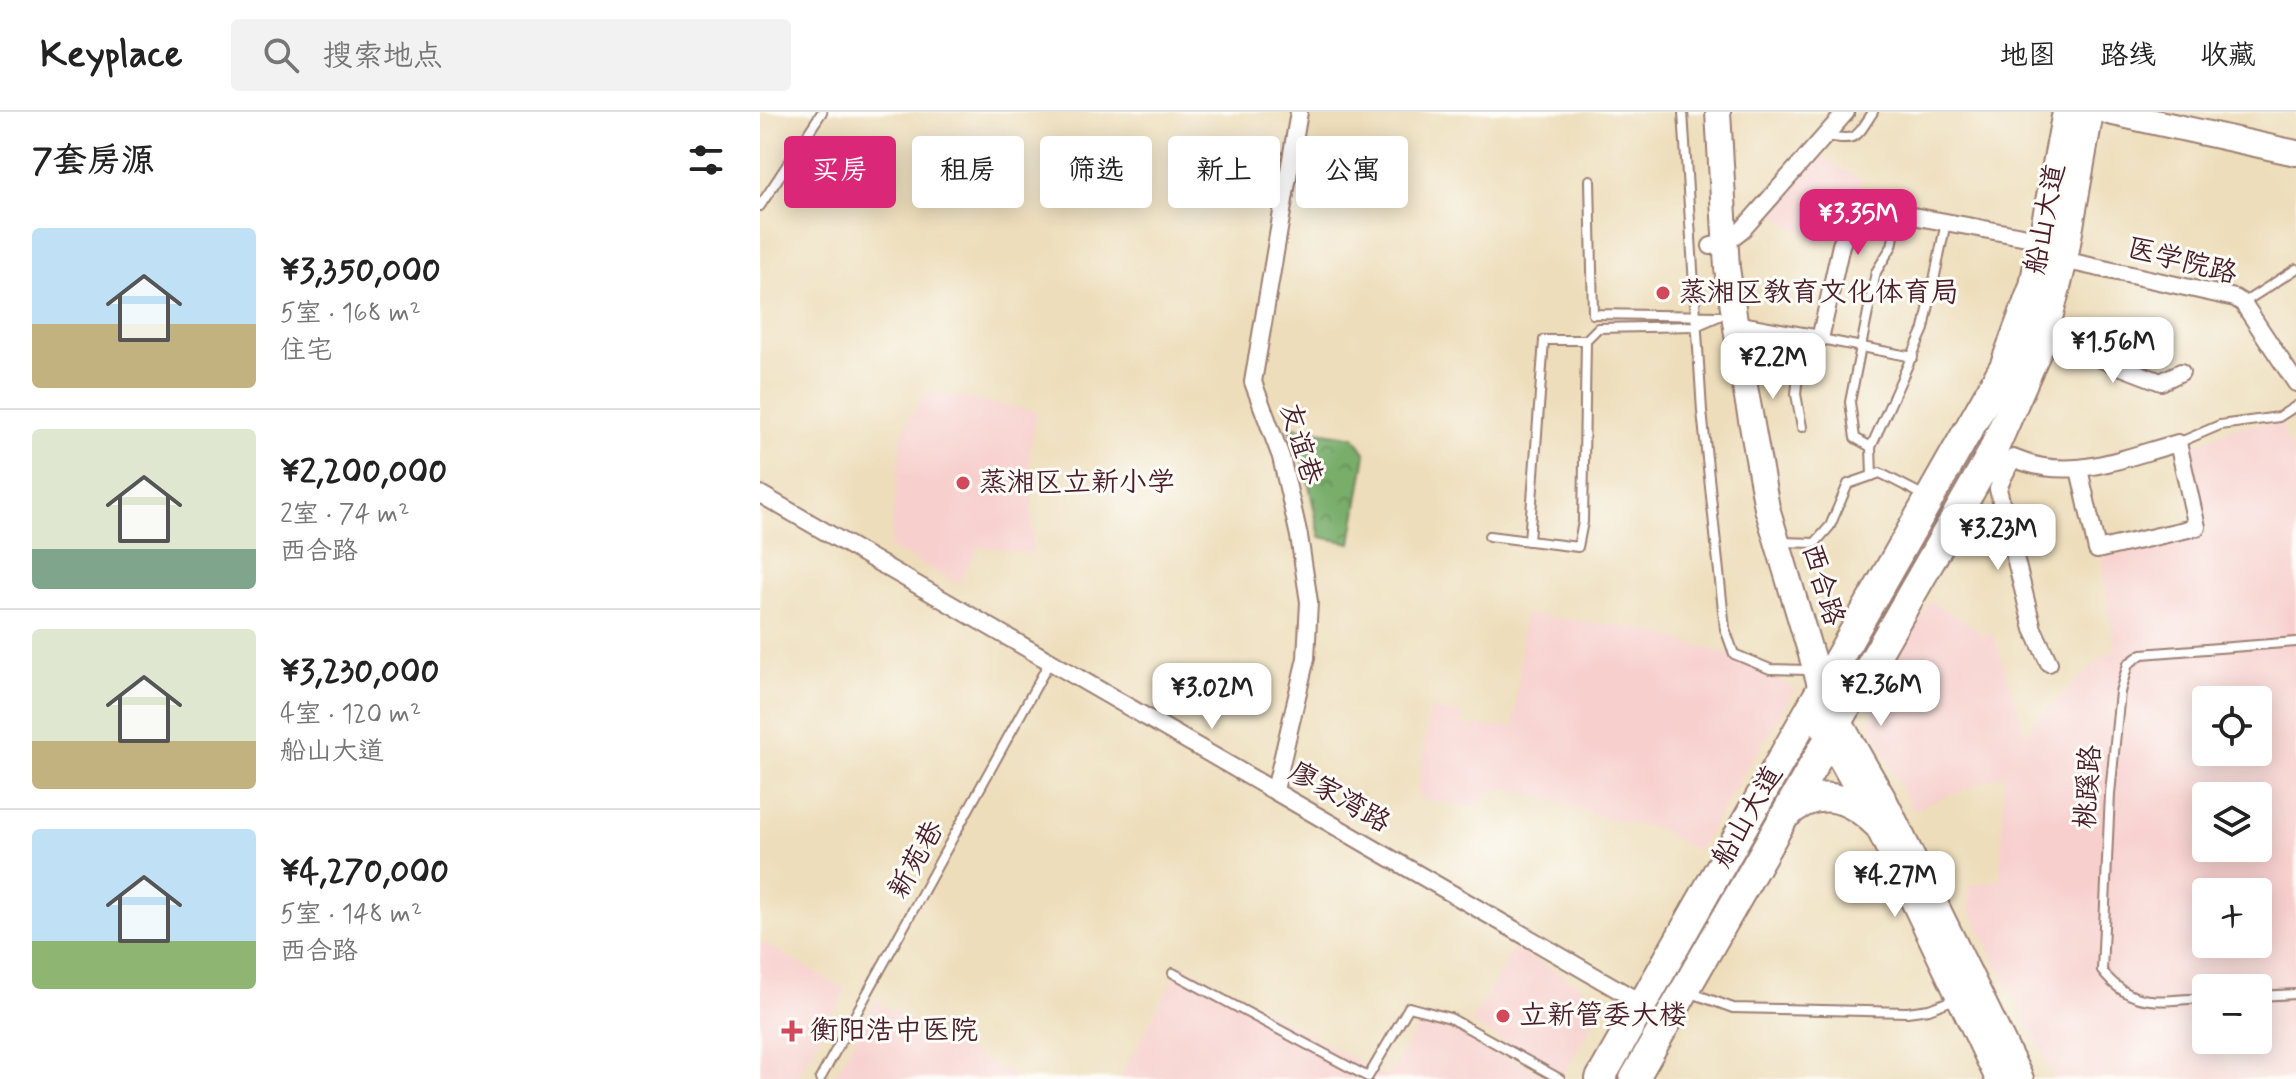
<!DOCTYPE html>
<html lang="zh">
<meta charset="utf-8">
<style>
body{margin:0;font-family:Mynerve,"LXGW WenKai TC",sans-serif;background:#f2f2f2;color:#222;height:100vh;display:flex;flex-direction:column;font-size:30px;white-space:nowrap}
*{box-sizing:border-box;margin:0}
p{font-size:26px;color:#767676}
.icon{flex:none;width:44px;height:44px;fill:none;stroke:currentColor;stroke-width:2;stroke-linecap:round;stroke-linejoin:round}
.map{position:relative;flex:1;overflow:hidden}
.drawer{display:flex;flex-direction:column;background:#fff;width:760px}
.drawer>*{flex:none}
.top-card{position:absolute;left:24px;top:24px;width:760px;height:72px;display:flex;gap:16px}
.fabs{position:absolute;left:1432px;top:574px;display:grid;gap:16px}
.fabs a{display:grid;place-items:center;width:80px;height:80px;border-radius:8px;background:#fff;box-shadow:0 4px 20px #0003;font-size:40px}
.price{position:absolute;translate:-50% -68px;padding:0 18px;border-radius:16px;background:#fff;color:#222;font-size:26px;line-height:52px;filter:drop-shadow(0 2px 4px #0008)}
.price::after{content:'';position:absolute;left:50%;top:48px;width:24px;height:18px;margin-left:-12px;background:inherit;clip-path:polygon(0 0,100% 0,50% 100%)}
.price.active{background:#db2777;color:#fff}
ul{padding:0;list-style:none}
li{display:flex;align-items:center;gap:24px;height:200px;padding:0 32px}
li+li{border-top:2px solid #e0e0e0}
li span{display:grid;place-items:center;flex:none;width:224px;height:160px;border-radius:8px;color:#555}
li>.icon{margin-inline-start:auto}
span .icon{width:96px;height:96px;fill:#fffc;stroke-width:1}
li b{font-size:34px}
h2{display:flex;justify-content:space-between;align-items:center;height:96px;padding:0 32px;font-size:34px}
.chip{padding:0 28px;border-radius:8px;background:#fff;box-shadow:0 4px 20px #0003;font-size:28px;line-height:72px}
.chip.active{background:#db2777;color:#fff}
header{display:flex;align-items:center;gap:48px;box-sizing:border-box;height:112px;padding:0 40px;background:#fff;border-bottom:2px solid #e0e0e0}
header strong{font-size:38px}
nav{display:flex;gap:44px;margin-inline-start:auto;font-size:28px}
.search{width:560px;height:72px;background:#f2f2f2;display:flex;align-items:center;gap:20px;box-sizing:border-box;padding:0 28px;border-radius:8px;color:#767676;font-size:30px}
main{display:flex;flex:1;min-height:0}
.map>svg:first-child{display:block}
.built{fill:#f7d0ce;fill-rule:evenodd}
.forest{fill:url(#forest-crowns);stroke:#61664a;stroke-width:2}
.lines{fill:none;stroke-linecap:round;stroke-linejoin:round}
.service-casing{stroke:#9c7e72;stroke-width:12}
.minor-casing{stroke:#9c7e72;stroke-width:20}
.secondary-casing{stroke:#9c7e72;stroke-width:28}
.trunk-casing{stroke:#9c7e72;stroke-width:32}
.service{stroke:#fff;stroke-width:8}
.minor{stroke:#fff;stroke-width:16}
.secondary{stroke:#fff;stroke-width:24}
.trunk{stroke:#fff;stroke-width:28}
.poi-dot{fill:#d1495b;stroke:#fdfcf7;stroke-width:3}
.labels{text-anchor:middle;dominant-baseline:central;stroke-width:6;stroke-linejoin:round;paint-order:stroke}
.street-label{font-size:28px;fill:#4a1f2b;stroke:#fdfcf7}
.poi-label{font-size:28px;fill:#4a1f2b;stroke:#fdfcf7;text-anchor:start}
</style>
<header>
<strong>Keyplace</strong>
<div class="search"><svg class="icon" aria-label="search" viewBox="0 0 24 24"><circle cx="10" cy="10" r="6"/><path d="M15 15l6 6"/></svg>搜索地点</div>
<nav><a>地图</a><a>路线</a><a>收藏</a></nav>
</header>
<main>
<section class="drawer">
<h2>7套房源<svg class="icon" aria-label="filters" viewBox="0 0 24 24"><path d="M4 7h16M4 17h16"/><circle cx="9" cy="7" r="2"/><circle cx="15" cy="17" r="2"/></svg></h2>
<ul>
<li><span style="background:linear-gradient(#bfe0f5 60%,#c2b280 0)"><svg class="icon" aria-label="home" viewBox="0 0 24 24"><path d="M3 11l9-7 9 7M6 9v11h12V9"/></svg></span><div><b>¥3,350,000</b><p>5室 · 168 m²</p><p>住宅</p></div></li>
<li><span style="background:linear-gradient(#dfe7d0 75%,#7fa58c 0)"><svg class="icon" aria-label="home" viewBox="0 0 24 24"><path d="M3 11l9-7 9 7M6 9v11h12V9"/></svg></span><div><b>¥2,200,000</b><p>2室 · 74 m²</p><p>西合路</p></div></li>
<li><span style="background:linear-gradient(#dfe7d0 70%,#c2b280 0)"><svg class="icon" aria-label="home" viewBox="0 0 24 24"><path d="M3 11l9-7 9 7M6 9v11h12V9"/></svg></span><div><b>¥3,230,000</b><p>4室 · 120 m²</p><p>船山大道</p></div></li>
<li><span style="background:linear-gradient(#bfe0f5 70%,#8fb573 0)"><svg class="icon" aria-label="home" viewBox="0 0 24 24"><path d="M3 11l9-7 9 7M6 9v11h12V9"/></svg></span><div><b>¥4,270,000</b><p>5室 · 148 m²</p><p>西合路</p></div></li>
</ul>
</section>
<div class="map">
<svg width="1536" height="967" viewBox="0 0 1536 967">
<defs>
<pattern id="forest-crowns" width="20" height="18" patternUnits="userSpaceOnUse" patternTransform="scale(2)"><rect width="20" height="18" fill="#78ad6a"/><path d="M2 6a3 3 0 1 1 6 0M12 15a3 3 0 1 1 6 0" fill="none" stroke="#648c57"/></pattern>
</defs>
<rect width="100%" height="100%" fill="#fdfcf7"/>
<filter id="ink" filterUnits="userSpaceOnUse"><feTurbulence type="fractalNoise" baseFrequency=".0125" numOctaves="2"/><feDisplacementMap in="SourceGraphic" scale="16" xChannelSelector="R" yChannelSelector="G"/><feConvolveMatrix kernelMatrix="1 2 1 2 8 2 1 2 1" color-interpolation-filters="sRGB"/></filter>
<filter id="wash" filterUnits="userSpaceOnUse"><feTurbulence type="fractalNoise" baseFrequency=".006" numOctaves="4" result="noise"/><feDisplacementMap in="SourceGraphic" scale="32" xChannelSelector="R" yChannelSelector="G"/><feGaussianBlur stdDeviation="1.8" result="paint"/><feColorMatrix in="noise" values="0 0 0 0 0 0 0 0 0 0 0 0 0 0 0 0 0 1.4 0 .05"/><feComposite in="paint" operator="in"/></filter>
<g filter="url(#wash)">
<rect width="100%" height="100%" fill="#edddba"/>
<g class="built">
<path d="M 1060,43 L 1103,69 L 1059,132 L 1015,103 Z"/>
<path d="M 166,279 L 276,299 L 270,342 L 273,442 L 219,434 L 198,472 L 130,435 L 142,320 Z"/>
<path d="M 1520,310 L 1532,340 L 1536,339 L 1536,967 L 1295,967 L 1211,800 L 1208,774 L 1240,767 L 1244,662 L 1152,698 L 1111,615 L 1114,588 L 1170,489 L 1219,518 L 1221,524 L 1233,521 L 1266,622 L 1275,607 L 1344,544 L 1355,538 L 1341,446 L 1449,421 L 1429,335 L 1476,315 ZM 1446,588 L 1498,588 L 1498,640 L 1446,640 ZM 1446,684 L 1498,684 L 1498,736 L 1446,736 ZM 1446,780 L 1498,780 L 1498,832 L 1446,832 ZM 1446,876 L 1498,876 L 1498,928 L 1446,928 Z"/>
<path d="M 764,502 L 876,516 L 967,542 L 1035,577 L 937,739 L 897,716 L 848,707 L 797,689 L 744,676 L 726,684 L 716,697 L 657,686 L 670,597 L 702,602 L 701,613 L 754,615 Z"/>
<path d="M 0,829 L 86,878 L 36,967 L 12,967 L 0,960 Z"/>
<path d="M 754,835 L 836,883 L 840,891 L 839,900 L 803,962 L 711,911 Z"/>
<path d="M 422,852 L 628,966 L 665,901 L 791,967 L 359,967 Z"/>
<path d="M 116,889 L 259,967 L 73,967 Z"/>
</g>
<path class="forest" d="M 527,314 L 594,325 L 606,342 L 591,431 L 560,425 L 545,354 Z"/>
</g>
<g filter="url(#ink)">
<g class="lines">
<g class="service-casing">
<g id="service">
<path d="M 923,0 L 942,299 L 965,517 L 974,542 L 1010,557 L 1047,558"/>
<path d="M 1068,24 C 1098,30 1097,24 1113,0"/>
<path d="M 830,68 L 833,202 L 958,204"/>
<path d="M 0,94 L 62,0"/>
<path d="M 1483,191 L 1536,157"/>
<path d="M 1042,224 L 1036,282 L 1042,315"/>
<path d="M 1061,227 L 1153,245"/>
<path d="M 1418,331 L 1460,313 L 1519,305 L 1536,294"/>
<path d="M 1111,335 L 1095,326 L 1090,290 L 1116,160 L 1132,134 L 1139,101"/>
<path d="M 1112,364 L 1111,335 L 1164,217 L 1186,110"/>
<path d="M 729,424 L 818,435 L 823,410 L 826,228 L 838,216 L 936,214 L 959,204"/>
<path d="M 769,429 L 784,228 L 826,228"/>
<path d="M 1022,430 L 1055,431 L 1070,414 L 1088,372 L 1120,361 L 1165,384"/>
<path d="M 413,861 L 608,965 L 649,895 L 690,906 L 800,967"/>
<path d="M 929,880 L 973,896 L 1147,900 L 1169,897 L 1198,886"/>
<path d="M 1498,884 L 1536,882"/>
<path d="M 1446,886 C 1400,888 1373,898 1342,859 L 1350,682 L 1360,580 L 1368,552 L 1382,542 L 1536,530"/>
<path d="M 60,967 L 290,549"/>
</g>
</g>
<g class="minor-casing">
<g id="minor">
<path d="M 951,134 L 965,131 L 983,117 L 1086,0"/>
<path d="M 1303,148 L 1475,186 L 1483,191 L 1536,271"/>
<path d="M 975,212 L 1060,227 L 1081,133 L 1098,94 L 1283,128"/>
<path d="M 1283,225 L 1401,270 L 1421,260"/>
<path d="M 1222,358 L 1242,367 L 1253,346 C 1310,371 1361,346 1418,331 L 1437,415 L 1337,438 L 1319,357"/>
<path d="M 1242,367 L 1238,377 L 1273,517 L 1289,551"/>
<path d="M 0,382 L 883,892"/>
<path d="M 515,678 L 546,546 L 549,490 L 539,424 L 521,345 L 493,270 L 539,0"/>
</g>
</g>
<g class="secondary-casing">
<g id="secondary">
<path d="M 958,0 L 967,156 L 984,269 L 1007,396 L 1062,579 L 1125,689 L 1261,967"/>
<path d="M 1349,0 L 1536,41"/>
<path d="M 1062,614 L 1116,711 L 1238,967"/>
</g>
</g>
<g class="trunk-casing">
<g id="trunk">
<path d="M 1026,703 C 1057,674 1088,684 1116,711"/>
<path d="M 840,967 L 1244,255 L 1274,174 L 1307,0"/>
<path d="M 874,967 L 1231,343 L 1283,225 L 1303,148 L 1329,0"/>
</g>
</g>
<use href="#service" class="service"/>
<use href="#minor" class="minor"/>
<use href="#secondary" class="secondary"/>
<use href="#trunk" class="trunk"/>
</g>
</g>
<g class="poi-dot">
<circle cx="903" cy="181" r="8"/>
<circle cx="203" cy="371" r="8"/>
<circle cx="743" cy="904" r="8"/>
<path d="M28 907h8v8h8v8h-8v8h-8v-8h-8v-8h8z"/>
</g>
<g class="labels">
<g class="street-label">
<text transform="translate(1286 107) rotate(-79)">船山大道</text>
<text transform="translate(1422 150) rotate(14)">医学院路</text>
<text transform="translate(540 332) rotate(73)">友谊巷</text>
<text transform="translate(1062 473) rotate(73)">西合路</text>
<text transform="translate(1329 675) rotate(-86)">桃蹊路</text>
<text transform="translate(579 686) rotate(30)">廖家湾路</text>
<text transform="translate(988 705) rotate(-60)">船山大道</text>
<text transform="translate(157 748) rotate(-61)">新苑巷</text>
</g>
<g class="poi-label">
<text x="919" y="181">蒸湘区教育文化体育局</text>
<text x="219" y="371">蒸湘区立新小学</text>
<text x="759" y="904">立新管委大楼</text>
<text x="50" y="919">衡阳浩中医院</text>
</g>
</g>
</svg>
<div class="fabs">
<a><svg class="icon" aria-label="locate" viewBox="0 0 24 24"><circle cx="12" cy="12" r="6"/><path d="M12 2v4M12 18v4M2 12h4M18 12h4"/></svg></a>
<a><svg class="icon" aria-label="layers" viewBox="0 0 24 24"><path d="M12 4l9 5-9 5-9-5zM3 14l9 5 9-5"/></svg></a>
<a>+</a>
<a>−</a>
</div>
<b class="price active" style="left:1098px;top:145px">¥3.35M</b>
<b class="price" style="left:1353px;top:273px">¥1.56M</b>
<b class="price" style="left:1013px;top:289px">¥2.2M</b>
<b class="price" style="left:1238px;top:460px">¥3.23M</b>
<b class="price" style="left:1121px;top:616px">¥2.36M</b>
<b class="price" style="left:452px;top:619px">¥3.02M</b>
<b class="price" style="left:1135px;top:807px">¥4.27M</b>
<div class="top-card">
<a class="chip active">买房</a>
<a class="chip">租房</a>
<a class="chip">筛选</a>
<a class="chip">新上</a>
<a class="chip">公寓</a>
</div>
</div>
</main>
